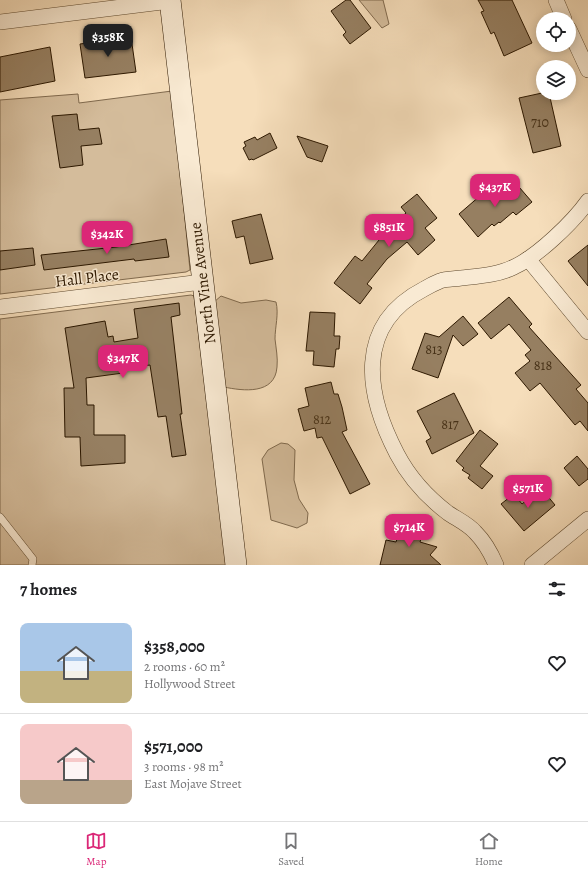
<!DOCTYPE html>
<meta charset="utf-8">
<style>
body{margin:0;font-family:Alegreya,serif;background:#f6f6f6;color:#202124;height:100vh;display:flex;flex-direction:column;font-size:15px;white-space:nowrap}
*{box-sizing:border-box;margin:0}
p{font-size:13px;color:#757577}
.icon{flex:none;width:22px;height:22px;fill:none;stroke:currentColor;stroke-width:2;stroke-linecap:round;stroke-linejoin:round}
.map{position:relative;height:565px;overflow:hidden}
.drawer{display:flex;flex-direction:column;background:#fff;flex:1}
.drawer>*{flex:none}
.tools{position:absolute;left:536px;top:12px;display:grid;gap:8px}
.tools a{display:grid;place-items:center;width:40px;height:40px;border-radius:50%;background:#fff;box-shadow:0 2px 10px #0003;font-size:20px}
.price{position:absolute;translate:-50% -34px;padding:0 9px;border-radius:8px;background:#db2777;color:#fff;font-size:13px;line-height:26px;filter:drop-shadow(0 1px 2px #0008)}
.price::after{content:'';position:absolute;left:50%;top:24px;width:12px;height:9px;margin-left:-6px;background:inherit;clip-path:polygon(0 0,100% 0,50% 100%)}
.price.active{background:#222;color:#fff}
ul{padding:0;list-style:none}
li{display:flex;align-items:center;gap:12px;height:100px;padding:0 20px}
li+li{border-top:1px solid #e0e0e0}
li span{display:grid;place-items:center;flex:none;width:112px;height:80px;border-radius:8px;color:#555}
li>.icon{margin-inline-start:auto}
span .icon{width:48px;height:48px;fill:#fffc;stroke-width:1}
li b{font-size:17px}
h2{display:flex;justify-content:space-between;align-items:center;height:48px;padding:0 20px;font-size:17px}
.tabs{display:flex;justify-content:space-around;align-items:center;height:56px;border-top:1px solid #e0e0e0;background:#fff;font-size:11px;color:#757577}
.tabs a{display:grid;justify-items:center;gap:2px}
.tabs .active{color:#db2777}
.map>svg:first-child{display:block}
.green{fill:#d4bc9b;stroke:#806a4e}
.building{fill:#967f61;stroke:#2d1800}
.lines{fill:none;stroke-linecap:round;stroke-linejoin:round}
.lane-casing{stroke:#5f4a2f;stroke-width:8}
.street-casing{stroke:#5f4a2f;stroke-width:16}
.secondary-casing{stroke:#2d1800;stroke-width:22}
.lane{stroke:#f9ead3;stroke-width:7}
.street{stroke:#f9ead3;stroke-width:15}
.secondary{stroke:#f9ead3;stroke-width:21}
.labels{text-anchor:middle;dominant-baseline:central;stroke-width:3;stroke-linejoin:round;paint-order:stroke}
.number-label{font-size:14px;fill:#473218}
.street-label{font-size:16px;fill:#2d1800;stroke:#f9ead3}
</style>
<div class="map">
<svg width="588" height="565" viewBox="0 0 588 565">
<rect width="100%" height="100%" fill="#f6debb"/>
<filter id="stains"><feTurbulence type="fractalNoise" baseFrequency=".005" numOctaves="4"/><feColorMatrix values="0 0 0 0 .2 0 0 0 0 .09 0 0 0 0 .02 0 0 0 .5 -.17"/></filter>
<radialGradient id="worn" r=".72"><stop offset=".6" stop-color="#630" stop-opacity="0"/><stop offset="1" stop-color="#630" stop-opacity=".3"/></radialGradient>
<g class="green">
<path d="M 359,0 L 383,0 L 389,24 L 382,28 Z"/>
<path d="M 172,91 L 190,270 L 186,272 L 0,294 L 0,100 L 78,94 L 79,103 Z"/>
<path d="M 191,295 L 194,296 L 227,565 L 0,565 L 0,319 Z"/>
<path d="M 221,296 L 241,303 L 266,300 L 276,302 C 279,314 275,327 275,339 C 276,348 278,358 277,367 C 275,395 243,391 224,387 L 214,302 Z"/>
<path d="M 281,443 L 288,444 L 295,450 L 294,480 L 299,499 L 308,513 L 307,523 L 297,528 L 271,520 L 262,459 L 268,450 Z"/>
</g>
<g class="building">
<path d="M 346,0 L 350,0 L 371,28 L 350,44 L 343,35 L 346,32 L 331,11 Z"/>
<path d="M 478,0 L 512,0 L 532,43 L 504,56 L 494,32 L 491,34 L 481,12 L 484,11 Z"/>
<path d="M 131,37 L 136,72 L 85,78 L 80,44 Z"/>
<path d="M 50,47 L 55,81 L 0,92 L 0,57 Z"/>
<path d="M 542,93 L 549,93 L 561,146 L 533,153 L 519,98 Z"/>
<path d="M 77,114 L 79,130 L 99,128 L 102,144 L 81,146 L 83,165 L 60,168 L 52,116 Z"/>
<path d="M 270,133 L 277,148 L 253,160 L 252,159 L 249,160 L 243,148 L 246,146 L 244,142 L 255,137 L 257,140 Z"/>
<path d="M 297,136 L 328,146 L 322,162 L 307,157 Z"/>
<path d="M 513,180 L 532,202 L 516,215 L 513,212 L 500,223 L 499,222 L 494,226 L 492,224 L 478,237 L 459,214 L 481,195 L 491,197 Z"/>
<path d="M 417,194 L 437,218 L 425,228 L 435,240 L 418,255 L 407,242 L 387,259 L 367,284 L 372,288 L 360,304 L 334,283 L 355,256 L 362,261 L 379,240 L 377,238 L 406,213 L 401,207 Z"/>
<path d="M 261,214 L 273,259 L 250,264 L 244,236 L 236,238 L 232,221 Z"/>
<path d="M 166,239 L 169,257 L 135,261 L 134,259 L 44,270 L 41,255 L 116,247 Z"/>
<path d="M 588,245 L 588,286 L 568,261 Z"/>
<path d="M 33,248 L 35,265 L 0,270 L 0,251 Z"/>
<path d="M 509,297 L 532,324 L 529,327 L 581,385 L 576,389 L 588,403 L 588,431 L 580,421 L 575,425 L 540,383 L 530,391 L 515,373 L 530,361 L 525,355 L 531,350 L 509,324 L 491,339 L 478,323 Z"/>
<path d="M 179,303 L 180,315 L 171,317 L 182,414 L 180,414 L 186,455 L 172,457 L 166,416 L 158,417 L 150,365 L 122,369 L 123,373 L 86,378 L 87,405 L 94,405 L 94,435 L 125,435 L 125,463 L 81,466 L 80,437 L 65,437 L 64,388 L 74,388 L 65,328 L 105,321 L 108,337 L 113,336 L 114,342 L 138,338 L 134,309 Z"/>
<path d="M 310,312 L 335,313 L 334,336 L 340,336 L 339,349 L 336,349 L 334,367 L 313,365 L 314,351 L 306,351 Z"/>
<path d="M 463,316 L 478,334 L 463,346 L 453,335 L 438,378 L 412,369 L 425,333 L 439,337 Z"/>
<path d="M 331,382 L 334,394 L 338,394 L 342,407 L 347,430 L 342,432 L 370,484 L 350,494 L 322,437 L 317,438 L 315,428 L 304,431 L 298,409 L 309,406 L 305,388 Z"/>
<path d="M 454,393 L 474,433 L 432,454 L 426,441 L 431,438 L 417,411 Z"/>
<path d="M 480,430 L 498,444 L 480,466 L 493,476 L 482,489 L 468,478 L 470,475 L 462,470 L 464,468 L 456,461 Z"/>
<path d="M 577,456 L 588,469 L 588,479 L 579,486 L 564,468 Z"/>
<path d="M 541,488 L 555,505 L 524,531 L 501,504 L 514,494 L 522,504 Z"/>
<path d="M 403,520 L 425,526 L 420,542 L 437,547 L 430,555 L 441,565 L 380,565 L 386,540 L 396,542 Z"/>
</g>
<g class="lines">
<g class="lane-casing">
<path id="lane" d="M 0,517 L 33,559 L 32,565"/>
</g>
<g class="street-casing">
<g id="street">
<path d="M 556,0 L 564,19"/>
<path d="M 0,22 L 170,1"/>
<path d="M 569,29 L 588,70"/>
<path d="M 528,259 L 588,332"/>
<path d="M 0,307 L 202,282"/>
<path d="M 496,565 C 491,553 484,541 475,532 C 468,524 457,519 448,513 C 427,497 409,477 397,454 C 366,395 354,325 424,289 C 429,286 435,283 440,281 C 446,279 455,279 461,278 C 479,276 498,275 514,267 C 538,256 573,222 588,201"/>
<path d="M 532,565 L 588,519"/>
</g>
</g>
<g class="secondary-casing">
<path id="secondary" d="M 170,0 L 236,565"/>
</g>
<use href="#lane" class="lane"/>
<use href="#street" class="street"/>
<use href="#secondary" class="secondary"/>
</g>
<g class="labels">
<g class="number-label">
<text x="540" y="122">710</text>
<text x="434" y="349">813</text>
<text x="543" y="365">818</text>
<text x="322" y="419">812</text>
<text x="450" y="424">817</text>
</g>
<g class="street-label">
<text transform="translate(87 278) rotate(-7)">Hall Place</text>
<text transform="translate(203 283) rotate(-97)">North Vine Avenue</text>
</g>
</g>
<rect width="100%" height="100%" filter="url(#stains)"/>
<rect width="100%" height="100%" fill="url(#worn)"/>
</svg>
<div class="tools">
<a><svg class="icon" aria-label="locate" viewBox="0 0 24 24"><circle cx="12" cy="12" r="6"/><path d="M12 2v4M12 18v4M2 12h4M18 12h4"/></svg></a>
<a><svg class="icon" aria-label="layers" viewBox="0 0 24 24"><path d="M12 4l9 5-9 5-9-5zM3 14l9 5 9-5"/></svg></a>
</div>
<b class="price active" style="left:108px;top:58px">$358K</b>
<b class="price" style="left:495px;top:208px">$437K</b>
<b class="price" style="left:389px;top:248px">$851K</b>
<b class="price" style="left:107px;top:255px">$342K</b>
<b class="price" style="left:123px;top:379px">$347K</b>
<b class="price" style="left:528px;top:509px">$571K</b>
<b class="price" style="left:409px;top:548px">$714K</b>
</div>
<section class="drawer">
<h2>7 homes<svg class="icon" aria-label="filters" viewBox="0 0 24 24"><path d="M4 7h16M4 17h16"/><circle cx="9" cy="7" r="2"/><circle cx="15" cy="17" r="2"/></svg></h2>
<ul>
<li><span style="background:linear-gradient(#a9c7e8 60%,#c2b280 0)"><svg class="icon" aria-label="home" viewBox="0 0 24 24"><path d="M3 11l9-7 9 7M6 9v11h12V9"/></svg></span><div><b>$358,000</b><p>2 rooms · 60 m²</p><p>Hollywood Street</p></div><svg class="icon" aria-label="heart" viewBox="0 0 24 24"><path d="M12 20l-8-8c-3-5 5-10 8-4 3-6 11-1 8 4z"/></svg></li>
<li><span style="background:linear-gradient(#f6c9c9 70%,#b9a48a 0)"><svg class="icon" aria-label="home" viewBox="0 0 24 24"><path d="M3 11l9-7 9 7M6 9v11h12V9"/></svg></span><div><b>$571,000</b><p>3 rooms · 98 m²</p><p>East Mojave Street</p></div><svg class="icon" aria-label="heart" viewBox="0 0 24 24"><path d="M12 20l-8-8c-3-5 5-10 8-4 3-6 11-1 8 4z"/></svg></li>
</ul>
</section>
<nav class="tabs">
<a class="active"><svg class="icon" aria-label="map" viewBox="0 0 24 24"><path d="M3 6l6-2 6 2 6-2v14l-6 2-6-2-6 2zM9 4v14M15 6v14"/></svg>Map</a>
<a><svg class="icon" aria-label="saved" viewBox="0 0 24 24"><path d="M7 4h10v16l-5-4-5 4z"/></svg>Saved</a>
<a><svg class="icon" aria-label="home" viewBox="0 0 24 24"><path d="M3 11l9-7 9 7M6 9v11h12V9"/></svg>Home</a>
</nav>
